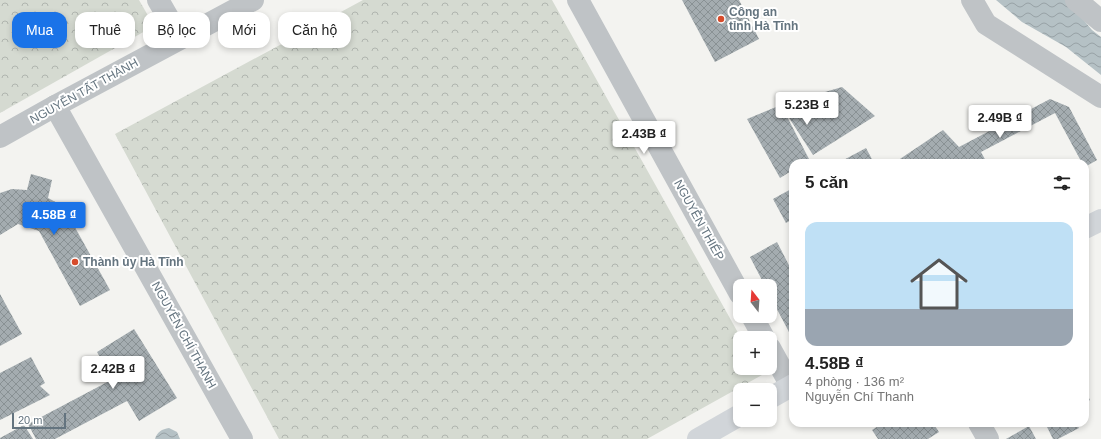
<!DOCTYPE html>
<html lang="vi">
<meta charset="utf-8">
<style>
body{margin:0;font-family:Helvetica,sans-serif;background:#f2f2f2;color:#222;height:100vh;display:flex;flex-direction:column;font-size:15px;white-space:nowrap}
*{box-sizing:border-box;margin:0}
p{font-size:13px;color:#767676}
.icon{flex:none;width:22px;height:22px;fill:none;stroke:currentColor;stroke-width:2;stroke-linecap:round;stroke-linejoin:round}
.map{position:relative;flex:1;overflow:hidden}
.details{position:absolute;left:789px;top:159px;width:300px;height:268px;display:flex;flex-direction:column;background:#fff;border-radius:12px;box-shadow:0 2px 6px #0003}
.details>*{flex:none}
.banner{position:absolute;left:12px;top:12px;width:380px;height:36px;display:flex;gap:8px}
.needle{width:26px;rotate:343deg}
.buttons{position:absolute;left:733px;top:279px;display:grid;gap:8px}
.buttons a{display:grid;place-items:center;width:44px;height:44px;border-radius:8px;background:#fff;box-shadow:0 2px 6px #0003;font-size:20px}
.scale{position:absolute;left:12px;bottom:10px;width:54px;box-sizing:border-box;padding-left:4px;border:2px solid #64747f;border-top:0;font-size:11px;line-height:14px;white-space:nowrap;color:#64747f;-webkit-text-stroke:3px #fff;paint-order:stroke}
.price{position:absolute;translate:-50% -34px;padding:0 9px;border-radius:4px;background:#fff;color:#222;font-size:13px;line-height:26px;filter:drop-shadow(0 1px 2px #0008)}
.price::after{content:'';position:absolute;left:50%;top:24px;width:12px;height:9px;margin-left:-6px;background:inherit;clip-path:polygon(0 0,100% 0,50% 100%)}
.price.current{background:#1a73e8;color:#fff}
ul{padding:0;list-style:none}
li{display:grid;align-content:center;gap:8px;height:212px;padding:0 16px}
li span{display:grid;place-items:center;height:124px;border-radius:12px;color:#555}
li>.icon{margin-inline-start:auto}
span .icon{width:72px;height:72px;fill:#fffc;stroke-width:1}
li b{font-size:17px}
h2{display:flex;justify-content:space-between;align-items:center;height:48px;padding:0 16px;font-size:17px}
.tag{padding:0 14px;border-radius:12px;background:#fff;box-shadow:0 2px 6px #0003;font-size:14px;line-height:36px}
.tag.current{background:#1a73e8;color:#fff}
.map>svg:first-child{display:block}
.park{fill:url(#park-crowns)}
.water{fill:url(#water-waves)}
.building{fill:url(#building-cross-hatch)}
.lines{fill:none;stroke-linecap:round;stroke-linejoin:round}
.minor{stroke:#bfc3c6;stroke-width:22}
.major{stroke:#d1d5d9;stroke-width:22}
.poi-dot{fill:#d74c2c;stroke:#fff;stroke-width:1.5}
.labels{text-anchor:middle;dominant-baseline:central;stroke-width:4;stroke-linejoin:round;paint-order:stroke}
.poi-label{font-size:12px;font-weight:bold;fill:#64747f;stroke:#fff;text-anchor:start}
.street-label{font-size:12px;fill:#64747f;stroke:#fff}
</style>
<div class="map">
<svg width="1101" height="439" viewBox="0 0 1101 439">
<defs>
<pattern id="park-crowns" width="20" height="18" patternUnits="userSpaceOnUse"><rect width="20" height="18" fill="#d5dad1"/><path d="M2 6a3 3 0 1 1 6 0M12 15a3 3 0 1 1 6 0" fill="none" stroke="#b0b5af"/></pattern>
<pattern id="water-waves" width="16" height="10" patternUnits="userSpaceOnUse"><rect width="16" height="10" fill="#b5c1c5"/><path d="M0 5q4-4 8 0t8 0" fill="none" stroke="#97a1a5"/></pattern>
<pattern id="building-cross-hatch" width="8" height="8" patternUnits="userSpaceOnUse"><rect width="8" height="8" fill="#a4acb0"/><path d="M0 0l8 8M0 8l8-8" fill="none" stroke="#899194"/></pattern>
</defs>
<rect width="100%" height="100%" fill="#f3f3f0"/>
<g class="park">
<path d="M 0,0 L 139,0 L 154,26 L 0,113 Z"/>
<path d="M 363,0 L 552,0 L 741,338 L 740,368 L 758,368 L 762,375 L 647,439 L 279,439 L 115,134 Z"/>
</g>
<g class="water">
<path d="M 996,0 L 1067,0 L 1092,30 L 1101,37 L 1101,75 L 1066,47 L 1022,22 Z"/>
<path d="M 169,428 L 177,432 L 180,439 L 155,439 C 157,432 162,429 169,428 Z"/>
</g>
<g class="building">
<path d="M 682,0 L 739,0 L 759,39 L 715,62 Z"/>
<path d="M 842,87 L 875,116 L 813,155 L 782,107 L 809,159 L 804,163 L 793,163 L 793,170 L 780,178 L 747,119 L 781,105 Z"/>
<path d="M 1050,99 L 1069,107 L 1097,160 L 1085,167 L 1085,163 L 1082,163 L 1055,113 L 981,152 L 987,163 L 894,163 L 943,130 L 959,147 Z"/>
<path d="M 866,148 L 874,163 L 838,163 Z"/>
<path d="M 31,174 L 52,180 L 48,198 L 63,206 L 110,290 L 80,306 L 39,231 L 18,224 L 0,235 L 0,193 L 12,189 L 27,190 Z"/>
<path d="M 793,188 L 793,219 L 786,223 L 773,199 Z"/>
<path d="M 777,242 L 793,273 L 793,330 L 789,332 L 770,296 L 770,286 L 765,286 L 750,257 Z"/>
<path d="M 0,294 L 22,334 L 0,346 Z"/>
<path d="M 134,329 L 177,398 L 139,421 L 127,401 L 55,439 L 36,439 L 28,424 L 113,379 L 97,352 Z"/>
<path d="M 31,357 L 45,383 L 40,386 L 50,395 L 0,420 L 0,373 Z"/>
<path d="M 1085,391 L 1090,400 L 1085,403 Z"/>
<path d="M 883,423 L 933,423 L 939,432 L 928,439 L 878,439 L 872,430 Z"/>
<path d="M 1045,423 L 1076,423 L 1079,428 L 1058,439 L 1053,439 Z"/>
<path d="M 24,425 L 33,439 L 0,439 L 0,438 Z"/>
<path d="M 1029,426 L 1036,439 L 1006,439 Z"/>
</g>
<g class="lines">
<g class="minor">
<path d="M 158,0 L 180,38"/>
<path d="M 578,0 L 740,294"/>
<path d="M 972,0 L 986,24 L 1101,97"/>
<path d="M 1076,0 L 1101,21"/>
<path d="M 55,106 L 242,439"/>
<path d="M 0,137 L 55,106 L 253,0"/>
<path d="M 752,316 L 764,338"/>
<path d="M 770,348 L 791,386"/>
<path d="M 979,423 L 988,439"/>
</g>
<g class="major">
<path d="M 1085,228 L 1101,220"/>
<path d="M 770,398 L 793,385"/>
<path d="M 698,439 L 740,415"/>
</g>
</g>
<g class="poi-dot">
<circle cx="721" cy="19" r="4"/>
<circle cx="75" cy="262" r="4"/>
</g>
<g class="labels">
<g class="poi-label">
<text x="729" y="12">Công an<tspan x="729" dy="14">tỉnh Hà Tĩnh</tspan></text>
<text x="83" y="262">Thành ủy Hà Tĩnh</text>
</g>
<g class="street-label">
<text transform="translate(84 91) rotate(-29)">NGUYỄN TẤT THÀNH</text>
<text transform="translate(699 220) rotate(61)">NGUYỄN THIẾP</text>
<text transform="translate(184 335) rotate(61)">NGUYỄN CHÍ THANH</text>
</g>
</g>
</svg>
<div class="buttons">
<a><svg class="needle" viewBox="-14 -14 28 28"><path d="M0-13l5 13h-10z" fill="#e53935"/><path d="M0 13l5-13h-10z" fill="#767676"/></svg></a>
<a>+</a>
<a>−</a>
</div>
<div class="scale">20 m</div>
<b class="price" style="left:807px;top:126px">5.23B ₫</b>
<b class="price" style="left:1000px;top:139px">2.49B ₫</b>
<b class="price" style="left:644px;top:155px">2.43B ₫</b>
<b class="price current" style="left:54px;top:236px">4.58B ₫</b>
<b class="price" style="left:113px;top:390px">2.42B ₫</b>
<div class="banner">
<a class="tag current">Mua</a>
<a class="tag">Thuê</a>
<a class="tag">Bộ lọc</a>
<a class="tag">Mới</a>
<a class="tag">Căn hộ</a>
</div>
<section class="details">
<h2>5 căn<svg class="icon" aria-label="filters" viewBox="0 0 24 24"><path d="M4 7h16M4 17h16"/><circle cx="9" cy="7" r="2"/><circle cx="15" cy="17" r="2"/></svg></h2>
<ul>
<li><span style="background:linear-gradient(#bfe0f5 70%,#9aa5b1 0)"><svg class="icon" aria-label="home" viewBox="0 0 24 24"><path d="M3 11l9-7 9 7M6 9v11h12V9"/></svg></span><div><b>4.58B ₫</b><p>4 phòng · 136 m²</p><p>Nguyễn Chí Thanh</p></div></li>
</ul>
</section>
</div>
